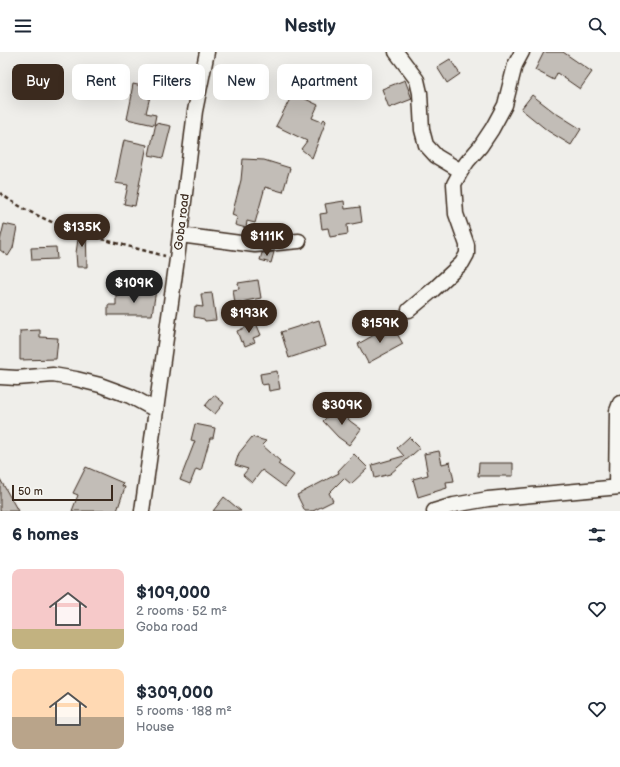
<!DOCTYPE html>
<meta charset="utf-8">
<style>
body{margin:0;font-family:"Balsamiq Sans",sans-serif;background:#f2f2f3;color:#1f2937;height:100vh;display:flex;flex-direction:column;font-size:15px;white-space:nowrap}
*{box-sizing:border-box;margin:0}
p{font-size:13px;color:#747a83}
.icon{flex:none;width:22px;height:22px;fill:none;stroke:currentColor;stroke-width:2;stroke-linecap:round;stroke-linejoin:round}
.map{position:relative;height:459px;overflow:hidden}
.panel{display:flex;flex-direction:column;background:#fff;flex:1}
.panel>*{flex:none}
.guide{position:absolute;left:12px;top:12px;width:400px;height:36px;display:flex;gap:8px}
.scale{position:absolute;left:12px;bottom:10px;width:101px;box-sizing:border-box;padding-left:4px;border:2px solid #3b2a1e;border-top:0;font-size:11px;line-height:14px;white-space:nowrap;color:#3b2a1e;-webkit-text-stroke:3px #f6f6f2;paint-order:stroke}
.price{position:absolute;translate:-50% -34px;padding:0 9px;border-radius:14px;background:#3b2a1e;color:#fff;font-size:13px;line-height:26px;filter:drop-shadow(0 1px 2px #0008)}
.price::after{content:'';position:absolute;left:50%;top:24px;width:12px;height:9px;margin-left:-6px;background:inherit;clip-path:polygon(0 0,100% 0,50% 100%)}
.price.current{background:#222;color:#fff}
ul{padding:0;list-style:none}
li{display:flex;align-items:center;gap:12px;height:100px;padding:0 12px}
li span{display:grid;place-items:center;flex:none;width:112px;height:80px;border-radius:8px;color:#555}
li>.icon{margin-inline-start:auto}
span .icon{width:48px;height:48px;fill:#fffc;stroke-width:1}
li b{font-size:17px}
h2{display:flex;justify-content:space-between;align-items:center;height:48px;padding:0 12px;font-size:17px}
.chip{padding:0 14px;border-radius:8px;background:#fff;box-shadow:0 4px 16px #0002;font-size:14px;line-height:36px}
.chip.current{background:#3b2a1e;color:#fff}
header{display:flex;justify-content:space-between;align-items:center;height:52px;padding:0 12px;background:#fff;font-size:18px;font-weight:800}
.map>svg:first-child{display:block}
.building{fill:#c2bdb7;stroke:#3b2a1e}
.lines{fill:none;stroke-linecap:round;stroke-linejoin:round}
.minor-casing{stroke:#3b2a1e;stroke-width:17}
.path{stroke:#3b2a1e;stroke-width:2.5;stroke-dasharray:4 3;stroke-linecap:butt}
.minor{stroke:#f6f6f2;stroke-width:14}
.labels{text-anchor:middle;dominant-baseline:central;stroke-width:3;stroke-linejoin:round;paint-order:stroke}
.street-label{font-size:12px;fill:#3b2a1e;stroke:#f6f6f2}
</style>
<header><svg class="icon" aria-label="menu" viewBox="0 0 24 24"><path d="M4 6h16M4 12h16M4 18h16"/></svg>Nestly<svg class="icon" aria-label="search" viewBox="0 0 24 24"><circle cx="10" cy="10" r="6"/><path d="M15 15l6 6"/></svg></header>
<div class="map">
<svg width="620" height="459" viewBox="0 0 620 459">
<rect width="100%" height="100%" fill="#efeeea"/>
<filter id="ink" filterUnits="userSpaceOnUse"><feTurbulence type="fractalNoise" baseFrequency=".025" numOctaves="2"/><feDisplacementMap in="SourceGraphic" scale="8" xChannelSelector="R" yChannelSelector="G"/><feConvolveMatrix kernelMatrix="1 2 1 2 8 2 1 2 1" color-interpolation-filters="sRGB"/></filter>
<g filter="url(#ink)">
<g class="building">
<path d="M 544,0 L 563,0 L 592,20 L 580,37 L 557,21 L 554,28 L 535,18 Z"/>
<path d="M 450,7 L 460,22 L 447,31 L 437,15 Z"/>
<path d="M 405,28 L 412,47 L 389,56 L 382,37 Z"/>
<path d="M 133,32 L 152,36 L 146,61 L 156,63 L 154,73 L 127,67 L 132,43 L 131,43 Z"/>
<path d="M 293,41 L 318,53 L 312,66 L 322,70 L 324,67 L 326,69 L 312,106 L 301,97 L 307,89 L 276,74 Z"/>
<path d="M 532,43 L 554,60 L 581,77 L 571,93 L 548,79 L 521,57 Z"/>
<path d="M 156,71 L 171,74 L 163,106 L 149,103 Z"/>
<path d="M 124,88 L 147,93 L 135,154 L 124,152 L 128,133 L 115,131 Z"/>
<path d="M 243,107 L 264,108 L 290,116 L 283,140 L 265,135 L 255,171 L 247,169 L 246,176 L 235,173 L 237,165 L 232,163 L 241,128 Z"/>
<path d="M 344,149 L 345,157 L 360,155 L 362,170 L 347,173 L 348,182 L 330,185 L 328,176 L 322,177 L 320,162 L 327,161 L 325,152 Z"/>
<path d="M 4,172 L 17,175 L 13,196 L 8,204 L 0,198 L 0,189 Z"/>
<path d="M 80,173 L 86,173 L 87,215 L 77,215 L 76,201 Z"/>
<path d="M 56,195 L 57,207 L 32,208 L 31,196 Z"/>
<path d="M 274,200 L 271,211 L 260,208 L 262,201 Z"/>
<path d="M 258,228 L 261,246 L 235,251 L 233,238 L 239,237 L 238,231 Z"/>
<path d="M 140,236 L 156,238 L 152,263 L 108,263 L 108,253 L 116,253 L 116,243 L 139,243 Z"/>
<path d="M 212,241 L 216,268 L 205,269 L 204,267 L 194,265 L 195,254 L 203,255 L 201,242 Z"/>
<path d="M 319,268 L 326,294 L 289,306 L 281,280 Z"/>
<path d="M 256,271 L 261,283 L 253,286 L 255,290 L 245,294 L 243,289 L 241,290 L 237,279 Z"/>
<path d="M 392,273 L 403,292 L 368,311 L 358,292 Z"/>
<path d="M 40,278 L 40,285 L 58,286 L 56,307 L 20,308 L 20,279 Z"/>
<path d="M 277,319 L 280,337 L 269,339 L 268,332 L 262,333 L 260,322 Z"/>
<path d="M 214,343 L 224,351 L 215,362 L 205,354 Z"/>
<path d="M 337,355 L 350,369 L 361,377 L 349,393 L 338,385 L 323,369 Z"/>
<path d="M 195,372 L 215,376 L 213,386 L 210,386 L 201,419 L 196,417 L 190,432 L 180,428 L 195,389 L 191,388 Z"/>
<path d="M 252,385 L 266,389 L 262,393 L 280,409 L 278,412 L 294,423 L 285,435 L 262,418 L 252,431 L 243,423 L 248,417 L 235,413 L 239,401 Z"/>
<path d="M 409,385 L 420,396 L 390,422 L 375,426 L 372,413 L 404,404 L 397,396 Z"/>
<path d="M 439,399 L 442,412 L 450,410 L 454,429 L 446,430 L 447,436 L 418,445 L 413,427 L 428,423 L 424,402 Z"/>
<path d="M 354,402 L 368,416 L 351,432 L 344,426 L 329,441 L 333,449 L 313,459 L 305,459 L 297,443 L 339,421 L 338,419 Z"/>
<path d="M 479,411 L 513,411 L 513,424 L 478,424 Z"/>
<path d="M 86,415 L 123,431 L 122,434 L 125,435 L 117,459 L 72,459 L 78,443 L 73,441 Z"/>
<path d="M 0,427 L 18,459 L 0,459 Z"/>
<path d="M 224,445 L 241,459 L 213,459 Z"/>
</g>
<g class="lines">
<g class="minor-casing">
<g id="minor">
<path d="M 396,0 L 417,28 L 420,41 L 422,78 L 426,93 L 436,104 L 461,119"/>
<path d="M 180,183 L 255,193 L 299,189"/>
<path d="M 409,258 L 433,238 L 462,211 L 467,202 L 467,193 L 456,162 L 454,132 L 461,119 L 467,110 L 480,95 L 492,77 L 505,53 L 515,13 L 522,0"/>
<path d="M 0,325 L 17,326 L 53,323 L 76,327 L 100,333 L 130,344 L 156,358"/>
<path d="M 616,435 L 617,359 L 620,351"/>
<path d="M 142,459 L 177,207 L 195,59 L 207,0"/>
<path d="M 434,459 L 454,453 L 488,447 L 620,435"/>
</g>
</g>
<path class="path" d="M 0,141 C 46,176 110,189 165,204"/>
<use href="#minor" class="minor"/>
</g>
</g>
<g class="labels">
<g class="street-label">
<text transform="translate(182 170) rotate(-83)">Goba road</text>
</g>
</g>
</svg>
<div class="scale">50 m</div>
<b class="price" style="left:82px;top:196px">$135K</b>
<b class="price" style="left:267px;top:205px">$111K</b>
<b class="price current" style="left:134px;top:252px">$109K</b>
<b class="price" style="left:249px;top:282px">$193K</b>
<b class="price" style="left:380px;top:292px">$159K</b>
<b class="price" style="left:342px;top:374px">$309K</b>
<div class="guide">
<a class="chip current">Buy</a>
<a class="chip">Rent</a>
<a class="chip">Filters</a>
<a class="chip">New</a>
<a class="chip">Apartment</a>
</div>
</div>
<section class="panel">
<h2>6 homes<svg class="icon" aria-label="filters" viewBox="0 0 24 24"><path d="M4 7h16M4 17h16"/><circle cx="9" cy="7" r="2"/><circle cx="15" cy="17" r="2"/></svg></h2>
<ul>
<li><span style="background:linear-gradient(#f6c9c9 75%,#c2b280 0)"><svg class="icon" aria-label="home" viewBox="0 0 24 24"><path d="M3 11l9-7 9 7M6 9v11h12V9"/></svg></span><div><b>$109,000</b><p>2 rooms · 52 m²</p><p>Goba road</p></div><svg class="icon" aria-label="heart" viewBox="0 0 24 24"><path d="M12 20l-8-8c-3-5 5-10 8-4 3-6 11-1 8 4z"/></svg></li>
<li><span style="background:linear-gradient(#ffd9b3 60%,#b9a48a 0)"><svg class="icon" aria-label="home" viewBox="0 0 24 24"><path d="M3 11l9-7 9 7M6 9v11h12V9"/></svg></span><div><b>$309,000</b><p>5 rooms · 188 m²</p><p>House</p></div><svg class="icon" aria-label="heart" viewBox="0 0 24 24"><path d="M12 20l-8-8c-3-5 5-10 8-4 3-6 11-1 8 4z"/></svg></li>
</ul>
</section>
